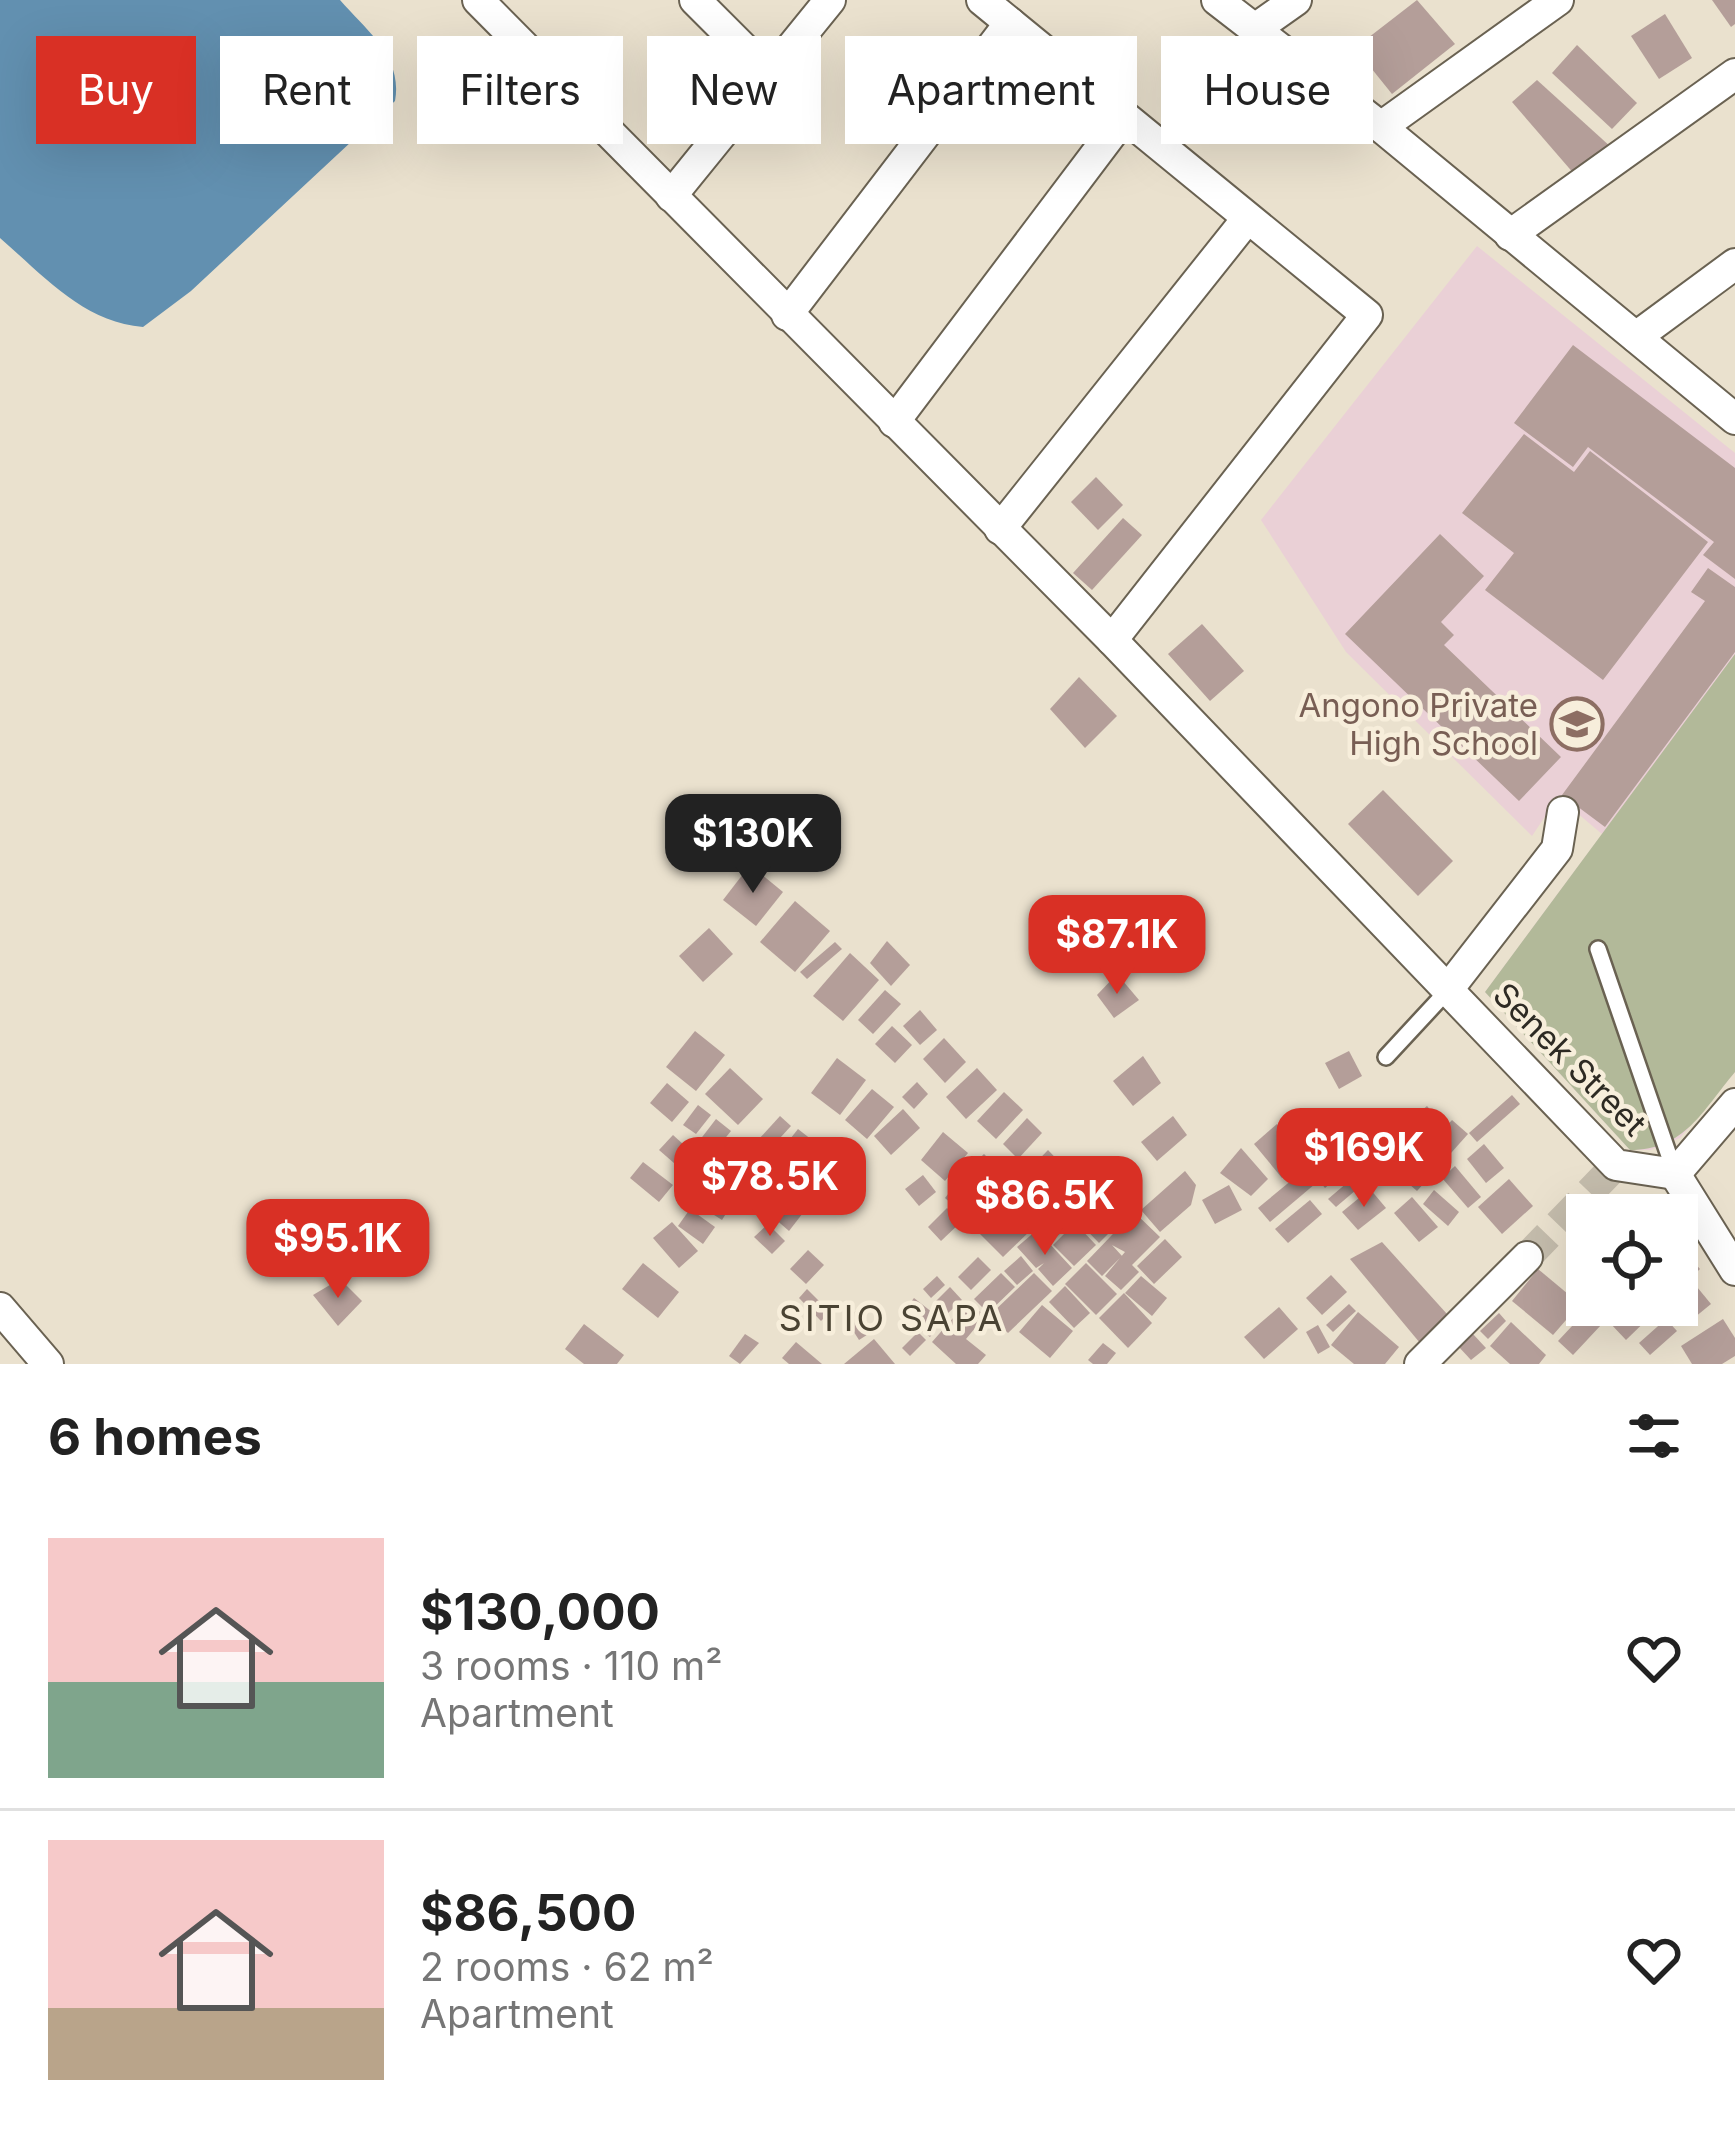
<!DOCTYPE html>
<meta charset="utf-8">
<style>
body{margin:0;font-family:Inter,sans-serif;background:#f6f6f6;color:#222;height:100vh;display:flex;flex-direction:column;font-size:45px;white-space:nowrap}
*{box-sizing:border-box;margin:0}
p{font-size:39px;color:#767676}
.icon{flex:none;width:66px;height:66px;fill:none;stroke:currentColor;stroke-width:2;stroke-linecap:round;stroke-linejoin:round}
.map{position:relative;height:1364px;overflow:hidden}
.side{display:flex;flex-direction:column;background:#fff;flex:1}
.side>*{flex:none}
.banner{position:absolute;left:36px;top:36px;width:1665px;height:108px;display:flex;gap:24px}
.controls{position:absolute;left:1566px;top:1194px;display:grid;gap:24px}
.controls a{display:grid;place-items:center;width:132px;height:132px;border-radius:0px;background:#fff;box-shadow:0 12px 48px #0002;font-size:60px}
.price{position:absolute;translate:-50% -102px;padding:0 27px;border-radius:24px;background:#d93025;color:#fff;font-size:39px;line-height:78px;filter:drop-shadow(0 3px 6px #0008)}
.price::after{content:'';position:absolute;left:50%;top:72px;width:36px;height:27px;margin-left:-18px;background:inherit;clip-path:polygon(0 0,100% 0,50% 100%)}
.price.active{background:#222;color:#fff}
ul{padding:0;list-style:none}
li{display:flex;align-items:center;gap:36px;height:300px;padding:0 48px}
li+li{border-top:3px solid #e0e0e0}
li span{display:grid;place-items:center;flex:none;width:336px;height:240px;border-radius:0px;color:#555}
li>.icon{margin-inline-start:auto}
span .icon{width:144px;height:144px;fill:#fffc;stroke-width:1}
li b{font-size:51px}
h2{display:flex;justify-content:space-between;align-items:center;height:144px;padding:0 48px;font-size:51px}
.tag{padding:0 42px;border-radius:0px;background:#fff;box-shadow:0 12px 48px #0002;font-size:42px;line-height:108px}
.tag.active{background:#d93025;color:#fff}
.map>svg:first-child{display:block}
.education{fill:#ead0d6}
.green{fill:#b2b999}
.water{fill:#6290b0}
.building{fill:#b49e99}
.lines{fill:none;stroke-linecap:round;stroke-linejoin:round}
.minor-tunnel{stroke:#c4bcac;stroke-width:30;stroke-dasharray:30 15;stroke-linecap:butt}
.service-casing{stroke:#6a6252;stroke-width:20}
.minor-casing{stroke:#6a6252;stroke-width:34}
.service{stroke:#fff;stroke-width:15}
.minor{stroke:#fff;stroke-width:30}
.labels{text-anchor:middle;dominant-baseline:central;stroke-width:9;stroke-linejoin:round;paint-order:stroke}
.education-label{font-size:33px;fill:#785e54;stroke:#f7eedb;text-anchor:end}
.street-label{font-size:33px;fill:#2d2a23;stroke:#f7eedb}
.neighbourhood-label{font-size:36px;letter-spacing:3px;fill:#4a4333;stroke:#f7eedb}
</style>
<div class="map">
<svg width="1735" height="1364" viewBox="0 0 1735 1364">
<rect width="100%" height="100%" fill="#eae1ce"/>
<path class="education" d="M 1477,246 L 1735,453 L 1735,1072 L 1680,1138 L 1650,1150 L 1630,1150 L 1485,992 L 1602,834 L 1558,797 L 1532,836 L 1346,652 L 1261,520 Z"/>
<path class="green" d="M 1735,654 L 1735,1072 C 1702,1111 1685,1150 1630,1150 L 1485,992 Z"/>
<path class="water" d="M 0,0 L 340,0 C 367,31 403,57 395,101 L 191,291 L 143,327 C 83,322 44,276 0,238 Z"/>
<g class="building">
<path d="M 1417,0 L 1455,44 L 1392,94 L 1355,48 Z"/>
<path d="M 1712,0 L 1735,0 L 1735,24 L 1731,27 Z"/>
<path d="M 1665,14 L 1692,58 L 1659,79 L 1631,36 Z"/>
<path d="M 1577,45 L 1637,103 L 1612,129 L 1552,73 Z"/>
<path d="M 1537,80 L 1612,148 L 1575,175 L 1512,102 Z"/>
<path d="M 1573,345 L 1735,468 L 1735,579 L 1703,555 L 1714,542 L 1588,447 L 1573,467 L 1514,423 Z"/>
<path d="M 1524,434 L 1574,472 L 1590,451 L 1708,542 L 1603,680 L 1485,590 L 1514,553 L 1462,513 Z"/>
<path d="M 1096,477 L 1123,505 L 1098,530 L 1071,502 Z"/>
<path d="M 1123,518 L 1142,535 L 1092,590 L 1073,573 Z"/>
<path d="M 1440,534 L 1484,576 L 1441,622 L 1454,635 L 1444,645 L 1561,757 L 1519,801 L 1345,634 Z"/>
<path d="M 1708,568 L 1735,587 L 1735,652 L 1605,827 L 1562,795 L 1705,601 L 1691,592 Z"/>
<path d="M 1202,624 L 1244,671 L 1210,701 L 1168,654 Z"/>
<path d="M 1079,677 L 1117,716 L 1085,748 L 1050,709 Z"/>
<path d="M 1383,790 L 1453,861 L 1418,896 L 1348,824 Z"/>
<path d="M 750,865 L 783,892 L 756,926 L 723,900 Z"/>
<path d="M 795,901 L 830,931 L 795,972 L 760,942 Z"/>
<path d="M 709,928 L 733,954 L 703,982 L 679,956 Z"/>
<path d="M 887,941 L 910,965 L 891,986 L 870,963 Z"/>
<path d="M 835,942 L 842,949 L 807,979 L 800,972 Z"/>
<path d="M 850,953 L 879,980 L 843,1021 L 813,996 Z"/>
<path d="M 1117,974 L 1139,1000 L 1114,1018 L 1097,995 Z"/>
<path d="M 885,990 L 901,1004 L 873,1034 L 858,1020 Z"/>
<path d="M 920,1010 L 937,1030 L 920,1045 L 903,1026 Z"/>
<path d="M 892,1026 L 912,1045 L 895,1063 L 875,1044 Z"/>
<path d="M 695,1031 L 725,1055 L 696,1091 L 666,1067 Z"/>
<path d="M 944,1038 L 966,1062 L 945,1083 L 923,1059 Z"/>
<path d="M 1349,1051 L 1362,1076 L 1339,1089 L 1325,1063 Z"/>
<path d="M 1143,1056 L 1161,1083 L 1133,1106 L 1113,1081 Z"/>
<path d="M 837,1058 L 866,1080 L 840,1115 L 811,1093 Z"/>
<path d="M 730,1068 L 763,1099 L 738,1125 L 705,1094 Z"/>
<path d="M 977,1068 L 997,1090 L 966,1119 L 946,1097 Z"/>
<path d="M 917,1082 L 928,1094 L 914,1109 L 902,1097 Z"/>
<path d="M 667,1083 L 689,1102 L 672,1122 L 650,1103 Z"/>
<path d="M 872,1089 L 894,1107 L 867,1139 L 845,1120 Z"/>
<path d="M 1004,1092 L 1023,1110 L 996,1139 L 977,1121 Z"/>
<path d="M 1512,1095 L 1520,1104 L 1477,1142 L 1469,1133 Z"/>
<path d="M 698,1105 L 711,1115 L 696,1134 L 683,1125 Z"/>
<path d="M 1427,1106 L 1443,1125 L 1421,1143 L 1405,1125 Z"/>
<path d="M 903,1109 L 920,1128 L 891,1155 L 874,1136 Z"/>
<path d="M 1384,1112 L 1412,1146 L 1392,1162 L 1364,1129 Z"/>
<path d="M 780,1116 L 791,1126 L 769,1150 L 758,1140 Z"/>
<path d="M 1173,1116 L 1187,1135 L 1157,1161 L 1141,1142 Z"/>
<path d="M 1027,1118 L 1042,1133 L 1018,1159 L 1003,1144 Z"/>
<path d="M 716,1119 L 731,1131 L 710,1157 L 696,1145 Z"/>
<path d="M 1452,1120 L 1468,1134 L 1417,1191 L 1401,1177 Z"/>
<path d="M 1357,1123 L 1375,1145 L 1325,1188 L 1307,1166 Z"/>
<path d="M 1277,1124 L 1306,1158 L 1282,1178 L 1254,1144 Z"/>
<path d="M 798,1129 L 812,1140 L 786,1173 L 772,1162 Z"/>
<path d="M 943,1132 L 968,1153 L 945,1181 L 921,1160 Z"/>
<path d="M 673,1135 L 695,1155 L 682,1170 L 659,1150 Z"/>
<path d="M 1484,1144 L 1504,1168 L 1486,1183 L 1467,1159 Z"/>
<path d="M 1241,1148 L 1268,1179 L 1251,1196 L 1220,1173 Z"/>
<path d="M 1048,1150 L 1067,1170 L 1045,1192 L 1026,1173 Z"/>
<path d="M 745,1152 L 763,1166 L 746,1189 L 727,1176 Z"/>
<path d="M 984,1154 L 998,1168 L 982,1184 L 967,1170 Z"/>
<path d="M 810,1158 L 824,1168 L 807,1192 L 793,1181 Z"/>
<path d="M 1375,1159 L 1383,1167 L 1336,1207 L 1328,1199 Z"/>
<path d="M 643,1162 L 673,1185 L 659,1202 L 630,1178 Z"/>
<path d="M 1082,1163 L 1095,1177 L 1062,1207 L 1049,1193 Z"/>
<path d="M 1455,1166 L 1481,1197 L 1468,1208 L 1442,1178 Z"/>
<path d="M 1304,1170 L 1315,1184 L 1270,1222 L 1258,1208 Z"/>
<path d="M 1185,1171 L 1196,1185 L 1191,1205 L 1160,1232 L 1141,1210 Z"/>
<path d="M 1023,1174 L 1058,1209 L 1035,1228 L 1005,1198 L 1015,1188 L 1036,1207 L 1013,1184 Z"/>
<path d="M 923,1175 L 936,1192 L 919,1206 L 905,1189 Z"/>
<path d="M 1509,1179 L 1533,1206 L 1502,1234 L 1478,1207 Z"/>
<path d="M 959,1180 L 976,1194 L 961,1212 L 945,1198 Z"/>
<path d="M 1229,1185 L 1242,1210 L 1215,1224 L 1202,1200 Z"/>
<path d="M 717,1188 L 735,1199 L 722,1220 L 703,1208 Z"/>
<path d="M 1087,1189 L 1100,1202 L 1113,1190 L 1132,1210 L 1099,1243 L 1066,1209 Z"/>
<path d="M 1370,1189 L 1386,1208 L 1358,1230 L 1342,1212 Z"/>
<path d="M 1434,1190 L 1459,1212 L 1448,1226 L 1423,1204 Z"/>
<path d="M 983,1195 L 994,1203 L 979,1224 L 968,1216 Z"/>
<path d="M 789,1196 L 806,1209 L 789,1231 L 773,1217 Z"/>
<path d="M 1412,1197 L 1438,1227 L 1419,1242 L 1394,1213 Z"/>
<path d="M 1003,1200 L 1032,1229 L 1003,1257 L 974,1228 Z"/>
<path d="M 1310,1200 L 1322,1214 L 1288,1243 L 1275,1229 Z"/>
<path d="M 947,1208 L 961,1222 L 941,1241 L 928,1227 Z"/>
<path d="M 690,1209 L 715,1227 L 703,1244 L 678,1226 Z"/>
<path d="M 1063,1212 L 1073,1222 L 1052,1241 L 1042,1230 Z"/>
<path d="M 1134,1212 L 1160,1237 L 1132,1265 L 1139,1272 L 1121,1290 L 1105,1276 L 1125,1252 L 1112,1245 L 1122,1256 L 1102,1276 L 1087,1261 Z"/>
<path d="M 672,1222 L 698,1251 L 679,1268 L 653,1238 Z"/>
<path d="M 1075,1223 L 1096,1245 L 1074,1266 L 1053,1245 Z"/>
<path d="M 768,1224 L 785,1241 L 772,1254 L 754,1237 Z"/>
<path d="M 1037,1230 L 1072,1268 L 1053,1286 L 1038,1269 L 1044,1263 L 1036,1268 L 1017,1247 Z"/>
<path d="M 1165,1239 L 1182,1257 L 1154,1284 L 1137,1266 Z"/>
<path d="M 1382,1242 L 1447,1314 L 1420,1343 L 1350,1259 Z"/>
<path d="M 1677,1244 L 1700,1269 L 1677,1291 Z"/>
<path d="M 808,1250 L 824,1265 L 806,1284 L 790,1269 Z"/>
<path d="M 1021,1256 L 1033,1271 L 1017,1285 L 1004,1271 Z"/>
<path d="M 978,1257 L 991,1270 L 971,1290 L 958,1277 Z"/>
<path d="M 643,1263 L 679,1292 L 658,1318 L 622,1289 Z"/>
<path d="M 1086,1263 L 1117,1294 L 1096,1315 L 1065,1284 Z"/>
<path d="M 1538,1269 L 1580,1304 L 1553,1335 L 1512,1301 Z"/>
<path d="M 1001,1273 L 1015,1287 L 988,1313 L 974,1299 Z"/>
<path d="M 1034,1273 L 1052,1291 L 1008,1333 L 990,1315 Z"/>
<path d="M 1331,1275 L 1347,1292 L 1322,1315 L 1306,1298 Z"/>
<path d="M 937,1276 L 945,1285 L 931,1298 L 923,1289 Z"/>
<path d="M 1141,1276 L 1167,1298 L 1152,1316 L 1125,1293 Z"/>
<path d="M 340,1279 L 362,1301 L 338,1326 L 313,1295 Z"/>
<path d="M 1065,1286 L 1090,1313 L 1074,1328 L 1049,1302 Z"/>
<path d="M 950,1287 L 962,1300 L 947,1314 L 935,1302 Z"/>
<path d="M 1697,1287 L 1711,1304 L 1689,1322 L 1674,1305 Z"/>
<path d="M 807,1289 L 830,1312 L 821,1321 L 799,1298 Z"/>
<path d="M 1124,1293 L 1152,1323 L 1128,1348 L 1099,1318 Z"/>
<path d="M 914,1298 L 942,1320 L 930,1337 L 901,1315 Z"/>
<path d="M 968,1301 L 985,1316 L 966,1339 L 986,1355 L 978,1364 L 956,1364 L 932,1342 Z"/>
<path d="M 1349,1304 L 1356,1311 L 1333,1332 L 1326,1325 Z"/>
<path d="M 1042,1305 L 1073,1331 L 1050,1358 L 1019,1332 Z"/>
<path d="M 1593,1305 L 1662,1305 L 1626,1340 Z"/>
<path d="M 1279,1307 L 1298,1329 L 1264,1359 L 1244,1337 Z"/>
<path d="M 859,1309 L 873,1331 L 859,1340 L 845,1318 Z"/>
<path d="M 1587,1310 L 1602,1324 L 1573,1355 L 1558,1341 Z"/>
<path d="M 1358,1312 L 1399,1347 L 1385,1364 L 1354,1364 L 1331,1345 Z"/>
<path d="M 1499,1313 L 1506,1321 L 1488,1339 L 1480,1331 Z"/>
<path d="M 1666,1319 L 1677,1331 L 1650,1355 L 1639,1343 Z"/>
<path d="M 1723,1319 L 1735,1338 L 1735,1356 L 1722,1364 L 1692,1364 L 1681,1346 Z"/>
<path d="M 1511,1322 L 1546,1355 L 1539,1364 L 1510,1364 L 1490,1346 Z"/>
<path d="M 584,1324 L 624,1355 L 617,1364 L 584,1364 L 565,1349 Z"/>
<path d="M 1318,1325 L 1330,1347 L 1318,1354 L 1306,1332 Z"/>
<path d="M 918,1332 L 926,1340 L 910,1356 L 902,1348 Z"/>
<path d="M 1472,1333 L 1486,1348 L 1471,1360 L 1458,1346 Z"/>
<path d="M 745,1334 L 759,1343 L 740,1364 L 729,1356 Z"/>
<path d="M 874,1339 L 895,1364 L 844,1364 Z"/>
<path d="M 796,1342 L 822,1364 L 789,1364 L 782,1358 Z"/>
<path d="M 1103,1343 L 1116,1353 L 1107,1364 L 1093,1364 L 1088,1360 Z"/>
</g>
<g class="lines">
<path class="minor-tunnel" d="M 1527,1257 L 1616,1165"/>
<g class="service-casing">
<g id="service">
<path d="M 1598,949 L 1675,1173"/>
<path d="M 1386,1057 L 1449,989"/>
</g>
</g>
<g class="minor-casing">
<g id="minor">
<path d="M 478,0 L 1112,640 L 1616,1165 L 1675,1174"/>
<path d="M 695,0 L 768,73"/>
<path d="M 982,0 L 1367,315 L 1112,640"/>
<path d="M 1217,0 L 1381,127 L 1735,419"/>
<path d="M 1255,29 L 1296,0"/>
<path d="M 1381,127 L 1558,0"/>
<path d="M 671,196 L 830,0"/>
<path d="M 1510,235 L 1735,74"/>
<path d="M 787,315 L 1010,23"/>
<path d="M 1636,337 L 1735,264"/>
<path d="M 894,422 L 1124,117"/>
<path d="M 1000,529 L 1247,219"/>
<path d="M 1449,988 L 1557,849 L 1563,812"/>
<path d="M 1675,1174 L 1735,1270"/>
<path d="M 1675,1174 L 1735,1104"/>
<path d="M 0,1308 L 48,1364"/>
<path d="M 1420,1364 L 1527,1257"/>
</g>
</g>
<use href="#service" class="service"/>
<use href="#minor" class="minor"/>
</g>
<defs>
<g id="school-ring" transform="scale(2.7)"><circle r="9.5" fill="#f7eedb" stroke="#8d6e63" stroke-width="1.5"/><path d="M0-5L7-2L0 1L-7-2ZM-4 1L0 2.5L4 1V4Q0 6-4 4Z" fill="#8d6e63"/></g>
</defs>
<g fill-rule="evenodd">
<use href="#school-ring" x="1577" y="724"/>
</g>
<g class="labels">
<g class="education-label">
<text x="1538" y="705">Angono Private<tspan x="1538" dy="38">High School</tspan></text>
</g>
<g class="street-label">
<text transform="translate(1570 1059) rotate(45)">Senek Street</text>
</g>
<g class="neighbourhood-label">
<text x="892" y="1318">SITIO SAPA</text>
</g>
</g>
</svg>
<div class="controls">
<a><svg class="icon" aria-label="locate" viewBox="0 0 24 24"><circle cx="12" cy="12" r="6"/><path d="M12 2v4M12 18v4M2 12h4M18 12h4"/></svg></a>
</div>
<b class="price active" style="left:753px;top:896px">$130K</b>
<b class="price" style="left:1117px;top:997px">$87.1K</b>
<b class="price" style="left:1364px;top:1210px">$169K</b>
<b class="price" style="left:770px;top:1239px">$78.5K</b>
<b class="price" style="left:1045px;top:1258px">$86.5K</b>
<b class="price" style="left:338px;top:1301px">$95.1K</b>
<div class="banner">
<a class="tag active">Buy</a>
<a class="tag">Rent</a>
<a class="tag">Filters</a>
<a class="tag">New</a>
<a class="tag">Apartment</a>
<a class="tag">House</a>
</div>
</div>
<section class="side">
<h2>6 homes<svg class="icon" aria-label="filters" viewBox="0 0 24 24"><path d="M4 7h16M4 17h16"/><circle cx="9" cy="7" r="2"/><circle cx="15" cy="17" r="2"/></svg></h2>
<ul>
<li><span style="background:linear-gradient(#f6c9c9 60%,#7fa58c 0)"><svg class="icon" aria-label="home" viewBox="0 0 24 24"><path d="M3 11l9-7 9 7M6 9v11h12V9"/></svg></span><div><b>$130,000</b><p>3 rooms · 110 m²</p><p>Apartment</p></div><svg class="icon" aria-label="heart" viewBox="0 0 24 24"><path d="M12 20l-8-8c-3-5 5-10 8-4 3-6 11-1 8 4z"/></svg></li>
<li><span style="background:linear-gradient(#f6c9c9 70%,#b9a48a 0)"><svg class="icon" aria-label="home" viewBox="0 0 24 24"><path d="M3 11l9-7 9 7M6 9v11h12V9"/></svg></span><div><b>$86,500</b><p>2 rooms · 62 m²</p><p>Apartment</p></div><svg class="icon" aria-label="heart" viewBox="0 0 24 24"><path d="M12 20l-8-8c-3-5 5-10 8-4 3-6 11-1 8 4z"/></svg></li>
</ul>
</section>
